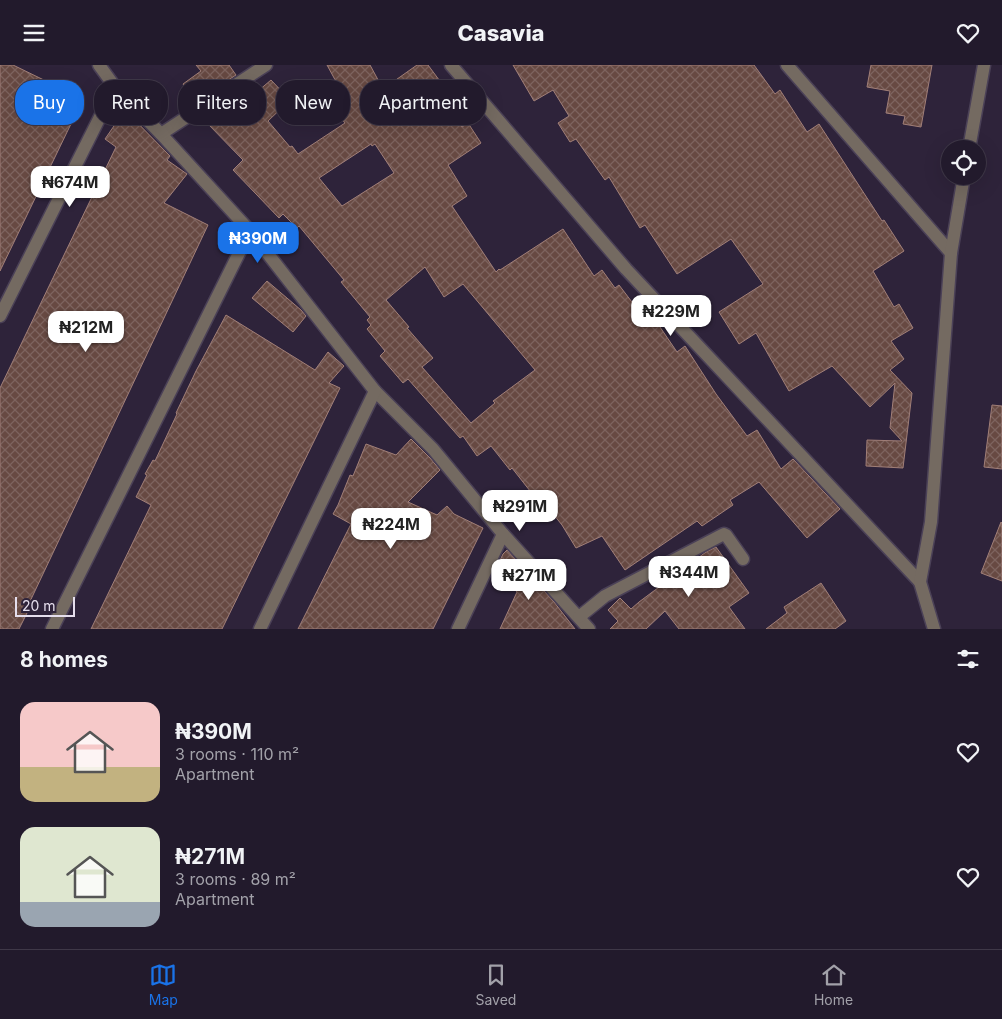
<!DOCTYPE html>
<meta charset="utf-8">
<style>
body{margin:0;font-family:Inter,sans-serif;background:#2a2334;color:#f1f3f6;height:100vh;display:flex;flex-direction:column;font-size:19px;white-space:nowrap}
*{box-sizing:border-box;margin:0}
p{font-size:16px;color:#a2a1a9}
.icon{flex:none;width:28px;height:28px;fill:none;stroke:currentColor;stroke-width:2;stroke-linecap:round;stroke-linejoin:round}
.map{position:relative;height:564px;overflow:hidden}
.drawer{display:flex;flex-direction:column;background:#221a2c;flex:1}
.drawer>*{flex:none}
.top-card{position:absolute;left:15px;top:15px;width:500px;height:45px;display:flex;gap:10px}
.tools{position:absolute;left:941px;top:75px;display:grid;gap:10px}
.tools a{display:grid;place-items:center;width:45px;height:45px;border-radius:50%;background:#221a2c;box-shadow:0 5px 20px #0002,0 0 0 1px #3f3848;font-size:25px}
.scale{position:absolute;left:15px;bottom:12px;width:60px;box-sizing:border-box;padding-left:5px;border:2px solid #e5deed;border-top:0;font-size:14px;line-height:18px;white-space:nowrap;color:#e5deed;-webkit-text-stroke:4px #2e233a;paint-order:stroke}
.price{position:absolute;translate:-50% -42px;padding:0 11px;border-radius:10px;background:#fff;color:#222;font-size:16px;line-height:32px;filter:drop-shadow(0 1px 2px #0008)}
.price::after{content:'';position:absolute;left:50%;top:30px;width:15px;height:11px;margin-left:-8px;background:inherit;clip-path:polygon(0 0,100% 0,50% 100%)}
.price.active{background:#1a73e8;color:#fff}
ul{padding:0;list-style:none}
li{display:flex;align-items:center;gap:15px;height:125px;padding:0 20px}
li span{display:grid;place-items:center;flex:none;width:140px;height:100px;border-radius:15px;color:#555}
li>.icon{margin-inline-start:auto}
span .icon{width:60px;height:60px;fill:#fffc;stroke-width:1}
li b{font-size:21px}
h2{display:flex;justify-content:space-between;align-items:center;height:60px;padding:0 20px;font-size:21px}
.pill{padding:0 18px;border-radius:20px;background:#221a2c;box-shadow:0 5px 20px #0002,0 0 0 1px #3f3848;font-size:18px;line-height:45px}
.pill.active{background:#1a73e8;color:#fff}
header{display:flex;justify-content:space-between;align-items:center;height:65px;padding:0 20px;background:#221a2c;font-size:22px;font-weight:800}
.tab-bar{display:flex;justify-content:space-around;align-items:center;height:70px;border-top:1px solid #3f3848;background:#221a2c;font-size:14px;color:#a2a1a9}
.tab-bar a{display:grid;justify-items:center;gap:2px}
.tab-bar .active{color:#1a73e8}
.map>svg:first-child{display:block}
.building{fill:url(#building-cross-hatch);stroke:#a17f78;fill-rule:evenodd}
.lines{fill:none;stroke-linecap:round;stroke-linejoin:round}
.minor-casing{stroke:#4b4157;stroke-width:15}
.minor{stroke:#746a61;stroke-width:12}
</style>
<header><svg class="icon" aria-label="menu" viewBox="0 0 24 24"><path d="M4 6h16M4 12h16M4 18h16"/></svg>Casavia<svg class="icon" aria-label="heart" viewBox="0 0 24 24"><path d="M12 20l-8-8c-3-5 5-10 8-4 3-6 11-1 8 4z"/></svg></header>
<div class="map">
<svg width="1002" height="564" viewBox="0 0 1002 564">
<defs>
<pattern id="building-cross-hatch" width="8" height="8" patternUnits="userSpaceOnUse" patternTransform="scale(1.25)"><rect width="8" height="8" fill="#674942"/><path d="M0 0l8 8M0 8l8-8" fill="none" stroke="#7d635e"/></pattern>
</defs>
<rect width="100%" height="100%" fill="#2e233a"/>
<g class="building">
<path d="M 0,0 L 13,0 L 83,34 L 0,206 Z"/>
<path d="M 196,0 L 229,0 L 236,10 L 195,37 L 183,19 L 201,6 Z"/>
<path d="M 327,0 L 370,0 L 383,24 L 417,0 L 428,0 L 448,27 L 442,31 L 462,62 L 468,58 L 481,78 L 448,100 L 467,131 L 452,141 L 496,207 L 499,204 L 500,205 L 563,164 L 594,211 L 602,205 L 615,223 L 619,220 L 638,245 L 645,240 L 677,287 L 685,281 L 716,329 L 747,371 L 757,365 L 781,404 L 793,394 L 840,444 L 807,473 L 759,417 L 730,435 L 733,440 L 702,461 L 697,456 L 625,505 L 602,471 L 576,483 L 562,460 L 537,429 L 534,431 L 512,403 L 510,405 L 491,381 L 477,391 L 463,371 L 460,373 L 408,314 L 403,318 L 380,291 L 385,286 L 367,264 L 371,260 L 367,255 L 370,252 L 341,217 L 344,215 L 299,161 L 297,163 L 283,149 L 279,153 L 233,105 L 243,95 L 208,59 L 210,57 L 204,50 L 245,23 L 251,32 L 271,15 L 290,35 L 268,56 L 290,82 L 292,81 L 298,89 L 345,58 L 333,43 L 345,33 ZM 371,79 L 372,81 L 375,79 L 394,108 L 342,141 L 319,113 ZM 425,202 L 444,232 L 463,219 L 535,305 L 493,336 L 495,338 L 471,358 L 422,302 L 433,293 L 407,263 L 409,262 L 386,235 Z"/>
<path d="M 513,0 L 754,0 L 775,29 L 780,25 L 807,67 L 819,59 L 882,156 L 884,155 L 904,186 L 873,206 L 894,242 L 899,239 L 913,263 L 891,276 L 904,294 L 890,305 L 912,328 L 903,403 L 866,401 L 867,375 L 902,376 L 890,363 L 895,318 L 870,342 L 832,301 L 789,326 L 756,268 L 739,279 L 719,247 L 763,219 L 731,174 L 677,209 L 645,160 L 640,163 L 609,112 L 605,115 L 576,74 L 570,77 L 558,58 L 569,51 L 553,25 L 534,36 Z"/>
<path d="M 871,0 L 932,0 L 921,62 L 903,59 L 905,51 L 886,48 L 890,26 L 867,22 Z"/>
<path d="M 125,45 L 170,91 L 167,95 L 187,109 L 164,138 L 208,160 L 25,547 L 27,548 L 19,564 L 0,564 L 0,323 L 116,82 L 105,74 Z"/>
<path d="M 267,216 L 301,245 L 306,251 L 293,267 L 252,233 Z"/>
<path d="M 226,250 L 315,305 L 328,287 L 344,301 L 329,318 L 340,323 L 222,564 L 91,564 L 151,440 L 136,432 L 147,410 L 145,409 L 153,395 L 155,396 L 177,349 L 176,348 L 196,306 Z"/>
<path d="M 992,340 L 1002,341 L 1002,404 L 984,402 Z"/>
<path d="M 411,374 L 430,393 L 440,405 L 408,437 L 437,450 L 447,441 L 454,449 L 483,463 L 433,564 L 298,564 L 351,459 L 333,449 L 338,440 L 350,410 L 353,411 L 366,379 L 396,390 Z"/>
<path d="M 1001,457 L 1002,458 L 1002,516 L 981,508 Z"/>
<path d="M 716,482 L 749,528 L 729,542 L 745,564 L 679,564 L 665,546 L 646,564 L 610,564 L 618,556 L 608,545 L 620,533 L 631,544 L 639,537 L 706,487 Z"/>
<path d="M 507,485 L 554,537 L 575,564 L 500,564 L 517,527 L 496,504 L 503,489 Z"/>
<path d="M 821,518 L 846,556 L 835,564 L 766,564 L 787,548 L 784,542 Z"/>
</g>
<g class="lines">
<g class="minor-casing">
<g id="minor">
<path d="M 99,0 L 115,22 L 161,69 L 250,166 L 375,326 L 433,384 L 503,469 L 589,564"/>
<path d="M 451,0 L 626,204 L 920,517"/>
<path d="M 787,0 L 951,188"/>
<path d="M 161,69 L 266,0"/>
<path d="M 969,84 L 984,0"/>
<path d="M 0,251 L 115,22"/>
<path d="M 579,552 L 605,531 L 722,470 L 724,469 L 726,470 L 743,494"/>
<path d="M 52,564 L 250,166"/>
<path d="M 260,564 L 375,326"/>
<path d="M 458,564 L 503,469"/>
<path d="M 934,564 L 920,517 L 931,457 L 951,188 L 964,111"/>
</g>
</g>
<use href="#minor" class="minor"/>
</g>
</svg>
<div class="tools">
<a><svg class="icon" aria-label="locate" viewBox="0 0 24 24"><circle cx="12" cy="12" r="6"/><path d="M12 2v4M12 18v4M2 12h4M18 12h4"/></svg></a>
</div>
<div class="scale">20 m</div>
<b class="price" style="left:70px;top:143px">₦674M</b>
<b class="price active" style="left:258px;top:199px">₦390M</b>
<b class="price" style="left:671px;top:272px">₦229M</b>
<b class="price" style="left:86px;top:288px">₦212M</b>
<b class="price" style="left:520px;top:467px">₦291M</b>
<b class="price" style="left:391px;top:485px">₦224M</b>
<b class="price" style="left:689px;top:533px">₦344M</b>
<b class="price" style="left:529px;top:536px">₦271M</b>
<div class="top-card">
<a class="pill active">Buy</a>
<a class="pill">Rent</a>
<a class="pill">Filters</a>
<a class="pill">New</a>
<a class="pill">Apartment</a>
</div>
</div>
<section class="drawer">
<h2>8 homes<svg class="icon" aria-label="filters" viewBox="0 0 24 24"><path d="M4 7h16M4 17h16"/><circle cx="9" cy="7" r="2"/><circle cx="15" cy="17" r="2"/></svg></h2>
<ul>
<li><span style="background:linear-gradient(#f6c9c9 65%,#c2b280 0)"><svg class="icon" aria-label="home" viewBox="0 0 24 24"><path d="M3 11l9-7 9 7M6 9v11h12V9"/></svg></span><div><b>₦390M</b><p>3 rooms · 110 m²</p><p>Apartment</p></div><svg class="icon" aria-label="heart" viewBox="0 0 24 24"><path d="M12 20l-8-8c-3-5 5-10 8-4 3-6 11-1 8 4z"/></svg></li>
<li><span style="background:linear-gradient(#dfe7d0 75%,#9aa5b1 0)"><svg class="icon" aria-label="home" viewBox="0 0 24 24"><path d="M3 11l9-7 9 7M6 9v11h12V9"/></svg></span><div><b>₦271M</b><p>3 rooms · 89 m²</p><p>Apartment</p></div><svg class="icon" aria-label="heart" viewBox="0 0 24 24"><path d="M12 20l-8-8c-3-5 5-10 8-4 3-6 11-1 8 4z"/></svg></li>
</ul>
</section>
<nav class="tab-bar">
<a class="active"><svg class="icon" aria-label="map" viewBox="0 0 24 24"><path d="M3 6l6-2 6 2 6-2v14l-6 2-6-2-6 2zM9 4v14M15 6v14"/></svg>Map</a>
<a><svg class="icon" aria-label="saved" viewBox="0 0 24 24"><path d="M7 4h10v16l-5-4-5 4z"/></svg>Saved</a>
<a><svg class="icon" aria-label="home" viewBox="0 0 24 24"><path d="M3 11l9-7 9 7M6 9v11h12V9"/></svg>Home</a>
</nav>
